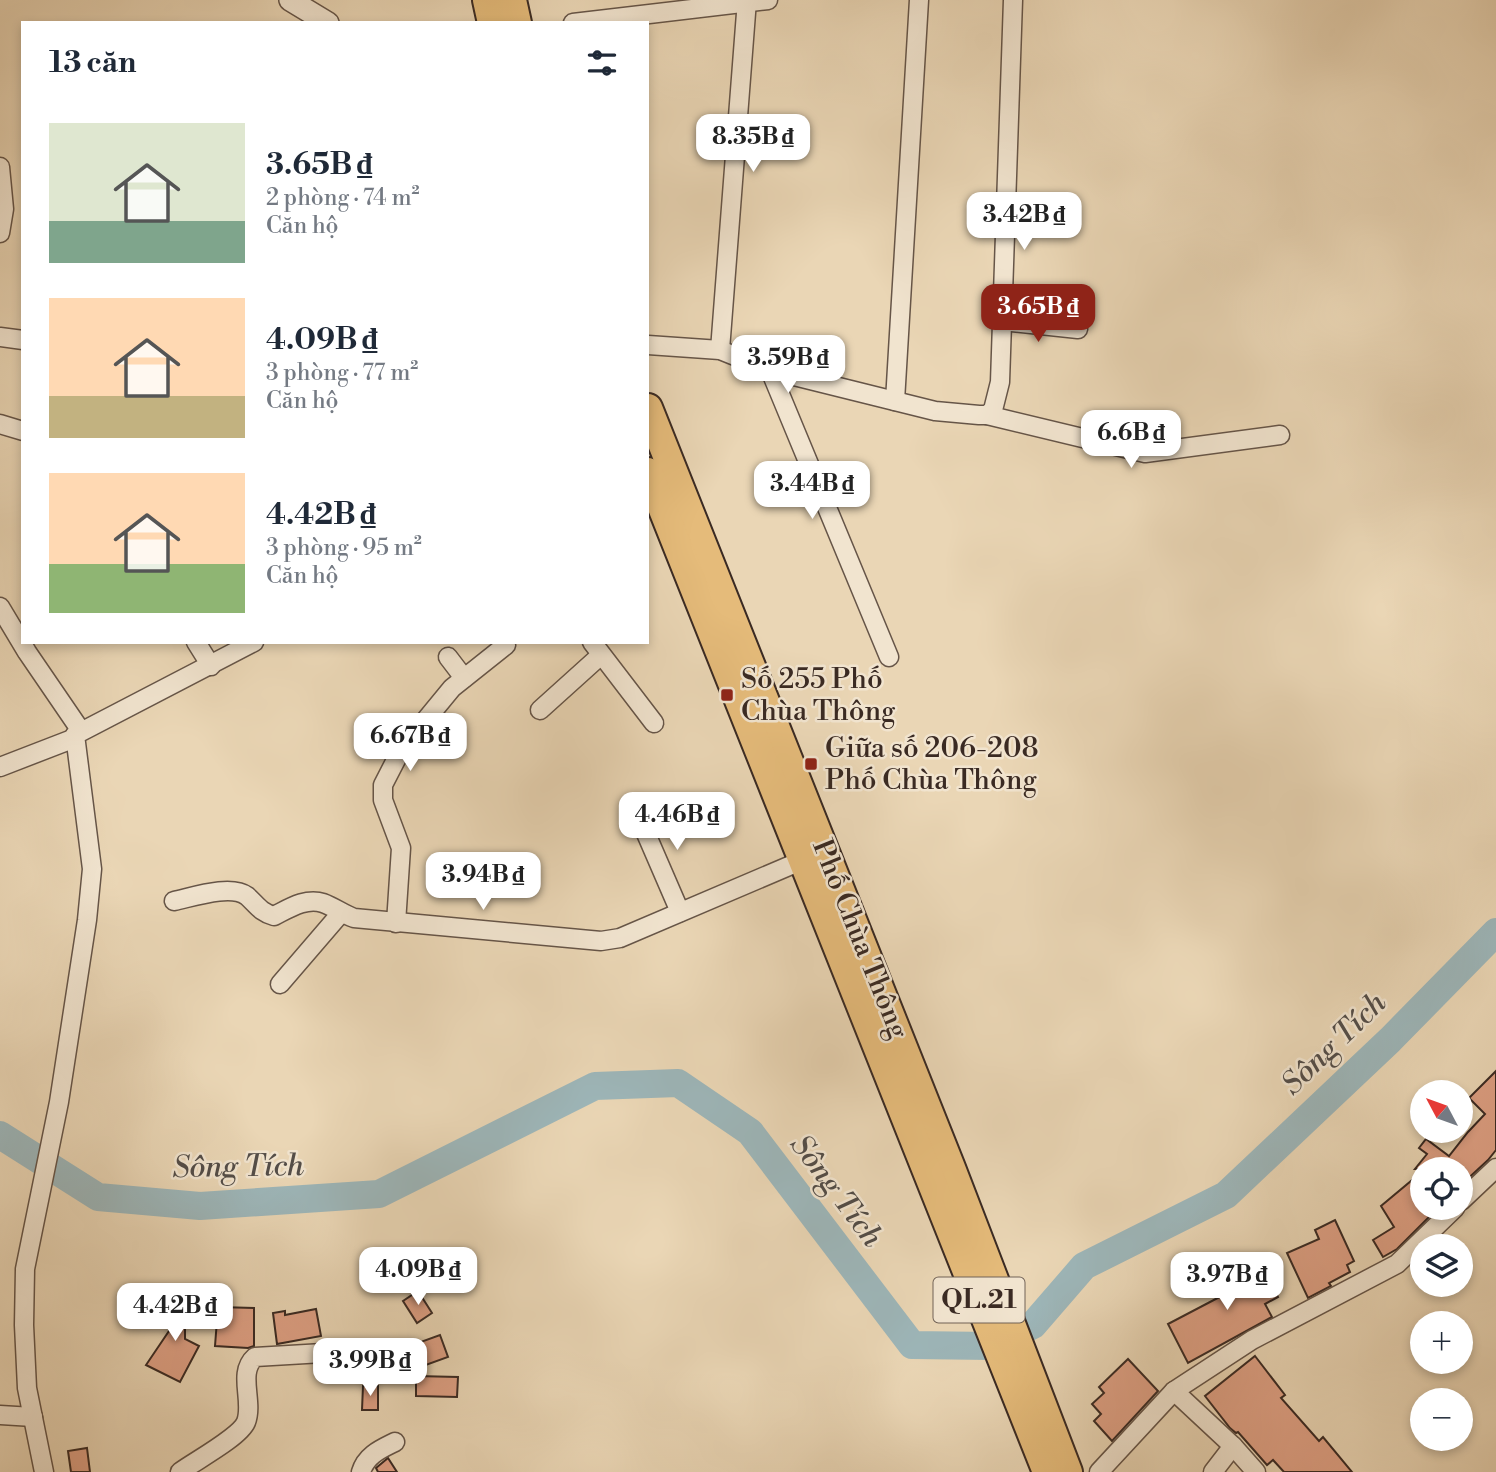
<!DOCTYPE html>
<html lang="vi">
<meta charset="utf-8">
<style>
body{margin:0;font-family:"Libre Bodoni",serif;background:#f6f6f7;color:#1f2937;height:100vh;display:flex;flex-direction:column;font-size:26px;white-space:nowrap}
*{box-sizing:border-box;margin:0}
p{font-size:23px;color:#747a83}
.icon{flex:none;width:38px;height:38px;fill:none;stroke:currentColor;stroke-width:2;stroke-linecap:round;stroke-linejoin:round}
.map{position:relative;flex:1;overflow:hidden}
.side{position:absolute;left:21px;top:21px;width:628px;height:623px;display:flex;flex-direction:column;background:#fff;border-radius:0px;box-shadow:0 4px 10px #0003}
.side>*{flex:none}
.needle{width:46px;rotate:311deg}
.controls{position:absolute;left:1410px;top:1080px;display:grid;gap:14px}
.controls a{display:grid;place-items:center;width:63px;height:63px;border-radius:50%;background:#fff;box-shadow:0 4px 10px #0003;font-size:35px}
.price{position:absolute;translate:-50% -60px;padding:0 16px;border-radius:14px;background:#fff;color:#222;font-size:23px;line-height:46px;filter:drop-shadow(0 2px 4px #0008)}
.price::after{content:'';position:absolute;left:50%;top:42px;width:21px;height:16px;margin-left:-10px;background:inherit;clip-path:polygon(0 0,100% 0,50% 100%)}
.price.current{background:#8f2418;color:#fff}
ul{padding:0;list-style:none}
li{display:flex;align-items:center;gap:21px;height:175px;padding:0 28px}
li span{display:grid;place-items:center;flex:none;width:196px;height:140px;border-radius:0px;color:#555}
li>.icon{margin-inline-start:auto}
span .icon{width:84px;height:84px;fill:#fffc;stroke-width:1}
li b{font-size:30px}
h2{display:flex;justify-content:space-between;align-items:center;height:84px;padding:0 28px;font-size:30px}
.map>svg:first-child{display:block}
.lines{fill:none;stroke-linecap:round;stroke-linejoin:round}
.river{stroke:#9db6b9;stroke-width:28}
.building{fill:#dea084;stroke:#3a2a23;stroke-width:2}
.minor-casing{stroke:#665548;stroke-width:21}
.tertiary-casing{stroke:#665548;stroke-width:24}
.trunk-casing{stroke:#3a2a23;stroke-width:32}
.minor{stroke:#f1e4cf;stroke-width:18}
.tertiary{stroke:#f1e4cf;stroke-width:21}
.trunk{stroke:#e5bb7a;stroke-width:28}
.poi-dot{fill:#8f2418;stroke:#f1e4cf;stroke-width:2.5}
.labels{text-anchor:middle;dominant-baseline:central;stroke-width:5;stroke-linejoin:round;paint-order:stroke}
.shield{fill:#f1e4cf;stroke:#716257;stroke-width:2}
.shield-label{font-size:26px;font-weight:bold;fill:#3a2a23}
.poi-label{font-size:28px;fill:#3a2a23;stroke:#f1e4cf;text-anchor:start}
.street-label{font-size:28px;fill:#3a2a23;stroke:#f1e4cf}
.water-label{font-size:30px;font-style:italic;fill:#534d48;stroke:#f1e4cf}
</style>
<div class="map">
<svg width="1496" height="1472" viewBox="0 0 1496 1472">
<rect width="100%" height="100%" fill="#ead6b5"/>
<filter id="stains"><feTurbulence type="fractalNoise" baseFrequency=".00286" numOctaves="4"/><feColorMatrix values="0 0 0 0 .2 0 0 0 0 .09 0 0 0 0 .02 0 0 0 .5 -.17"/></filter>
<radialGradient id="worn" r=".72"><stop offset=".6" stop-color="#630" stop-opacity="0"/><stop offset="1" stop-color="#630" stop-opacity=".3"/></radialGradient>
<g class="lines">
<path class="river" d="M 0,1135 L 98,1197 L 200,1206 L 379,1194 L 595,1086 L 678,1083 L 750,1132 L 912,1345 L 991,1346 L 1033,1325 L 1084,1266 L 1226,1195 L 1390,1040 L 1496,932"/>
</g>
<g class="building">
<path d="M 1496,1071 L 1496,1150 L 1488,1160 L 1461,1185 L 1461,1169 L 1415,1169 L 1427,1154 L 1419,1148 L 1426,1139 L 1449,1156 L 1468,1132 L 1485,1114 L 1469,1098 Z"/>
<path d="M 1423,1171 L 1423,1208 L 1432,1208 L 1435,1211 L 1397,1249 L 1383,1257 L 1373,1240 L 1394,1227 L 1381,1206 Z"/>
<path d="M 1335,1220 L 1354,1261 L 1347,1265 L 1350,1272 L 1329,1283 L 1331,1286 L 1308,1298 L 1287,1253 L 1319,1239 L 1315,1230 Z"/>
<path d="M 1258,1258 L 1278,1297 L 1265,1304 L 1272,1317 L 1188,1363 L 1168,1324 L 1231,1291 L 1220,1270 L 1236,1262 L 1238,1268 Z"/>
<path d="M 171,1291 L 185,1291 L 185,1339 L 199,1346 L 180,1382 L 146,1365 L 171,1328 Z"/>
<path d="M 418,1291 L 432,1313 L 417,1323 L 403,1301 Z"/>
<path d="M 218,1307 L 254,1308 L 254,1346 L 248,1348 L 215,1346 Z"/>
<path d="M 316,1309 L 321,1336 L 277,1344 L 273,1313 L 285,1311 L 285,1315 Z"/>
<path d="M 440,1335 L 448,1357 L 423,1366 L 415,1344 Z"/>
<path d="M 1255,1356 L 1285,1395 L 1281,1398 L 1319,1441 L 1323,1437 L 1352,1472 L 1284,1472 L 1273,1460 L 1267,1465 L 1238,1432 L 1236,1433 L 1230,1428 L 1205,1396 Z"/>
<path d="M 1128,1359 L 1158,1391 L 1112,1441 L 1094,1421 L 1101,1414 L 1092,1404 L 1104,1393 L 1099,1387 Z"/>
<path d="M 416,1376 L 458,1377 L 457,1397 L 416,1396 Z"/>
<path d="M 363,1386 L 378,1386 L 378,1410 L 362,1410 Z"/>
<path d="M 87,1448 L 90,1472 L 71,1472 L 68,1451 Z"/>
<path d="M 388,1458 L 397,1472 L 378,1472 L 376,1468 Z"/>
</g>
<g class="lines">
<g class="minor-casing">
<g id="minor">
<path d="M 573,23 L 768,0"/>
<path d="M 0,167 L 4,209 L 0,233"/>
<path d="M 1002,321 L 1078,329"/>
<path d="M 0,337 L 23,340"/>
<path d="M 648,345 L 720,350 L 770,370 L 935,411 L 979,415 L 987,415 L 993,410 L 1000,382 L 1013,0"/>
<path d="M 720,350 L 747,0"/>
<path d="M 770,370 L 889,657"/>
<path d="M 895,401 L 919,0"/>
<path d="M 987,415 L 1145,453 L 1280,435"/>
<path d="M 0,424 L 23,431"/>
<path d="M 0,607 L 27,652 L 81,731"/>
<path d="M 196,642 L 211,666"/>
<path d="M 592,642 L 654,723"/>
<path d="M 448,657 L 464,678"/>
<path d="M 540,710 L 601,655"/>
<path d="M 0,767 L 75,738"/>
<path d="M 635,808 L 680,912"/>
<path d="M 174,901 C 193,897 231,884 247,896 C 257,905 260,912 274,916 C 288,909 306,897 323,903 C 334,907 343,914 354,918 L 601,941 L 620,938 L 803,860"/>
<path d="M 396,923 L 401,848 L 383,800 L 383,785 L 401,750 L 452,688 L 506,645"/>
<path d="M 280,984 L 341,913"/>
<path d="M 1461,1201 L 1496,1168"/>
<path d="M 1174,1391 L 1233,1446 L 1256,1472"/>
<path d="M 0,1415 L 33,1417"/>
<path d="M 44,1472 L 27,1388 L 24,1325 L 25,1269 L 59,1102 L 87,920 L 92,869 L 75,735 L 254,642"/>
<path d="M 180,1472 C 195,1461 240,1437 246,1422 C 254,1401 237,1373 255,1357 L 323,1353"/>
<path d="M 361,1472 C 366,1455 381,1449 395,1442"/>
<path d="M 1099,1472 L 1174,1391 L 1252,1340 L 1397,1264 L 1455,1208"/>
<path d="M 1213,1472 L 1233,1446"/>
</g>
</g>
<g class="tertiary-casing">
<path id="tertiary" d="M 290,0 L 328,23"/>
</g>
<g class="trunk-casing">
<g id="trunk">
<path d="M 487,0 L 492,23"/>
<path d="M 512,0 L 517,23"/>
<path d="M 648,408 L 951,1168 L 1068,1472"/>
<path d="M 648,472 L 1047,1472"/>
</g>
</g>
<use href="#minor" class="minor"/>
<use href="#tertiary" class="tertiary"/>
<use href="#trunk" class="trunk"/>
</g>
<g class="poi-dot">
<rect x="720" y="688" width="14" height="14" rx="3.5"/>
<rect x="804" y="757" width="14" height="14" rx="3.5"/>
</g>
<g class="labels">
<rect class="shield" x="933.5" y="1277.5" width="91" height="45" rx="5"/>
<g class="shield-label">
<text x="979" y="1300">QL.21</text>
</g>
<g class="poi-label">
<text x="741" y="679">Số 255 Phố<tspan x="741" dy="32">Chùa Thông</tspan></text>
<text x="825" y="748">Giữa số 206-208<tspan x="825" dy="32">Phố Chùa Thông</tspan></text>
</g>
<g class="street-label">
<text transform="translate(860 939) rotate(68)">Phố Chùa Thông</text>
</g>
<g class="water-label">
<text transform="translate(1334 1044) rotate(-44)">Sông Tích</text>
<text transform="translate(238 1167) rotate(-1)">Sông Tích</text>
<text transform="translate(836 1191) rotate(53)">Sông Tích</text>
</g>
</g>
<rect width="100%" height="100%" filter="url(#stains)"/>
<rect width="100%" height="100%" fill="url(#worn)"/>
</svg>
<div class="controls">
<a><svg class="needle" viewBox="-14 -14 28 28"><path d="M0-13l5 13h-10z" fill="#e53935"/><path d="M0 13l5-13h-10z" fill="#747a83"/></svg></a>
<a><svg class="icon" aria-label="locate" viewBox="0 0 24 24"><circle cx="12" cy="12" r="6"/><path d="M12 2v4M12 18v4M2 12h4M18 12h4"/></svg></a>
<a><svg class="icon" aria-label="layers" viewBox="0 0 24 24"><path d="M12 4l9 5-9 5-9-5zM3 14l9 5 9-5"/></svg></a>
<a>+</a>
<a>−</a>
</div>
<b class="price" style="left:753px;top:174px">8.35B ₫</b>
<b class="price" style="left:1024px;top:252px">3.42B ₫</b>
<b class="price current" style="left:1038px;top:344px">3.65B ₫</b>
<b class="price" style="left:788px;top:395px">3.59B ₫</b>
<b class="price" style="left:1131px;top:470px">6.6B ₫</b>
<b class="price" style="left:812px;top:521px">3.44B ₫</b>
<b class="price" style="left:410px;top:773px">6.67B ₫</b>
<b class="price" style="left:677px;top:852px">4.46B ₫</b>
<b class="price" style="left:483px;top:912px">3.94B ₫</b>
<b class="price" style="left:418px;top:1307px">4.09B ₫</b>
<b class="price" style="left:1227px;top:1312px">3.97B ₫</b>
<b class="price" style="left:175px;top:1343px">4.42B ₫</b>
<b class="price" style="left:370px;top:1398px">3.99B ₫</b>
<section class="side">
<h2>13 căn<svg class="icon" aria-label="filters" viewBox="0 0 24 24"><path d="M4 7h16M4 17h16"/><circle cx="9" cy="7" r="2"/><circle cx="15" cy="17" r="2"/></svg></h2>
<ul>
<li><span style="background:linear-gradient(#dfe7d0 70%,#7fa58c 0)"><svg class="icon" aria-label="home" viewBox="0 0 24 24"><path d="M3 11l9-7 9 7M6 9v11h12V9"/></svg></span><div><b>3.65B ₫</b><p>2 phòng · 74 m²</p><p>Căn hộ</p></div></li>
<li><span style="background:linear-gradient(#ffd9b3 70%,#c2b280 0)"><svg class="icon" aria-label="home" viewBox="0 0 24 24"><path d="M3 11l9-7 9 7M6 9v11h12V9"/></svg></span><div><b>4.09B ₫</b><p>3 phòng · 77 m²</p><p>Căn hộ</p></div></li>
<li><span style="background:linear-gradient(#ffd9b3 65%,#8fb573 0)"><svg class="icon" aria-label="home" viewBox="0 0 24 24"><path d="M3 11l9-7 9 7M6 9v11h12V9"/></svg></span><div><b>4.42B ₫</b><p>3 phòng · 95 m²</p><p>Căn hộ</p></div></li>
</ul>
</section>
</div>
